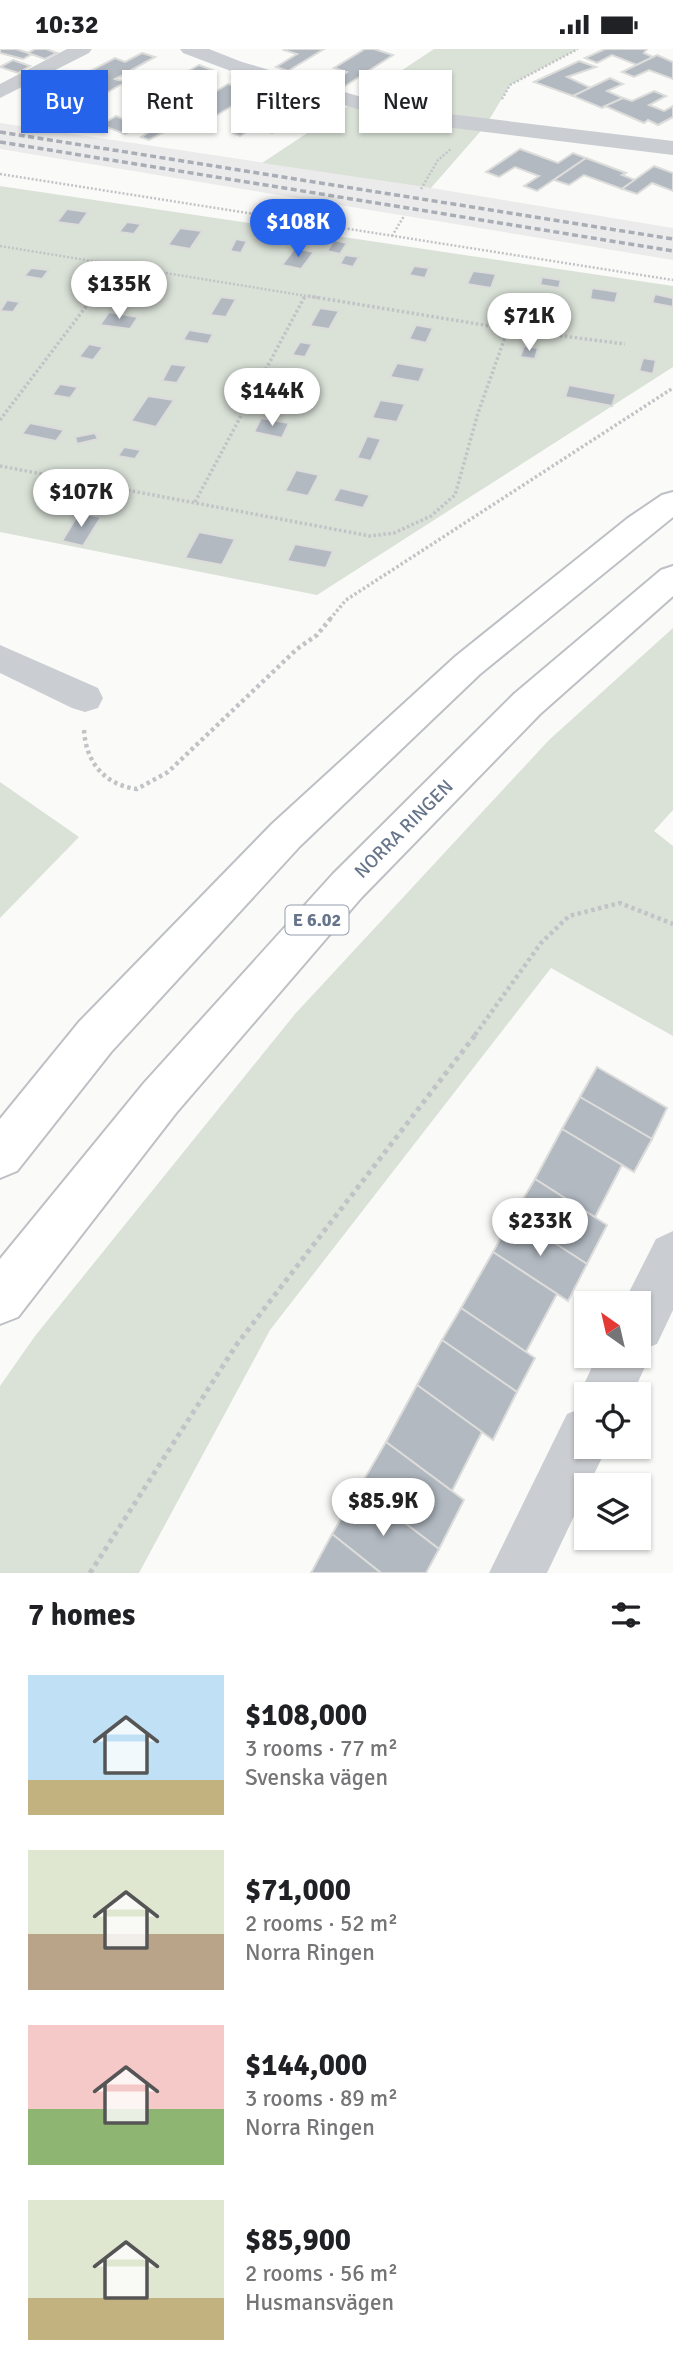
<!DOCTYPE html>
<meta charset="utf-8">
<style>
body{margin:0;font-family:Signika,sans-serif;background:#f2f2f2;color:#202124;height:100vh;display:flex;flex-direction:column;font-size:26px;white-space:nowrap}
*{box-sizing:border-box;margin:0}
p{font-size:23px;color:#757577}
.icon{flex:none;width:38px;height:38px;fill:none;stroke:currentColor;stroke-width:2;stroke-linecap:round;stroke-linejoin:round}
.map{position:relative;height:1524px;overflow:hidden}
.side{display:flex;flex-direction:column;background:#fff;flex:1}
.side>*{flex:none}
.top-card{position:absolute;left:21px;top:21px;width:632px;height:63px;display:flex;gap:14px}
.needle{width:46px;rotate:326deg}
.fabs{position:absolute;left:574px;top:1242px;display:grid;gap:14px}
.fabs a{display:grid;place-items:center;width:77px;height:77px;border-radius:0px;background:#fff;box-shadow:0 2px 5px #0004;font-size:35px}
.price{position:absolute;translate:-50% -60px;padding:0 16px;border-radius:24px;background:#fff;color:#222;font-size:23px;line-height:46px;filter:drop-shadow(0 2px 4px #0008)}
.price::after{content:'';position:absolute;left:50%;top:42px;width:21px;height:16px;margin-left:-10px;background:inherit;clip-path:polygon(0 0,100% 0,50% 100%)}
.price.active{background:#2563eb;color:#fff}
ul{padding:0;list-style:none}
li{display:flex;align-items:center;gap:21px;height:175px;padding:0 28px}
li span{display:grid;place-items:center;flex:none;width:196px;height:140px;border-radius:0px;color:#555}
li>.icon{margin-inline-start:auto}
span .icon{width:84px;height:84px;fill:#fffc;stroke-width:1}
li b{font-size:30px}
h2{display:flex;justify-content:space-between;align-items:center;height:84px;padding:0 28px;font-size:30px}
.pill{padding:0 24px;border-radius:0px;background:#fff;box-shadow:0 2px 5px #0004;font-size:24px;line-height:63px}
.pill.active{background:#2563eb;color:#fff}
.status{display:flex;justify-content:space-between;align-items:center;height:49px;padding:0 35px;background:#fff;direction:ltr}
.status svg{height:19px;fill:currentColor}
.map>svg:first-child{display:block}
.built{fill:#ebebeb}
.green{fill:#dae2d8}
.building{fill:#b2b9c1;stroke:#dcdcda;stroke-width:2}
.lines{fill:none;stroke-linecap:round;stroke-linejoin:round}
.major-casing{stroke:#bdc0c5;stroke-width:4}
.path-far3{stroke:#c1c3c6;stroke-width:2.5;stroke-dasharray:2 2;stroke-linecap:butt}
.path-far2{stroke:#c1c3c6;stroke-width:3.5;stroke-dasharray:2.5 2.5;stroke-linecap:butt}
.path-far1{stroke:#c1c3c6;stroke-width:4.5;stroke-dasharray:3.5 3.5;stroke-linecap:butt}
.path{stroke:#c1c3c6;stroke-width:5;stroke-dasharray:4.5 4.5;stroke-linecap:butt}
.minor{fill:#cacdd1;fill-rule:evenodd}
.major{fill:#fff;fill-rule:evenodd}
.rail{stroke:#a9aeb6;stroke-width:3.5;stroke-dasharray:6 3.5;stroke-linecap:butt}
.labels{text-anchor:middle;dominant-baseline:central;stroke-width:7;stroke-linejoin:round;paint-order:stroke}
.shield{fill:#fff;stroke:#949eae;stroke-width:2}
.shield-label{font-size:18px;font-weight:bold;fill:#66758b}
.street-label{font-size:19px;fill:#66758b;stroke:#fff}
</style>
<div class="status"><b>10:32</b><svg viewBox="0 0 49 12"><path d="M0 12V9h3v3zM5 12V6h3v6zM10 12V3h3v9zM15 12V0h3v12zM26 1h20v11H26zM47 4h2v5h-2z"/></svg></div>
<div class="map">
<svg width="673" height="1524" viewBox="0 0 673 1524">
<rect width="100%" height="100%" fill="#fafaf8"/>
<path class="built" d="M 0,74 L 431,139 L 673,179 L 673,211 L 0,100 Z"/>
<g class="green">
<path d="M 434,0 L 578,0 L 510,36 L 486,76 L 431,139 L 262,114 Z"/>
<path d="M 0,137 L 673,237 L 673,318 L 317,546 L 0,483 Z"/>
<path d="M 673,579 L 673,761 L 654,782 L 673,797 L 673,987 L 551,919 L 270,1281 L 139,1524 L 0,1524 L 0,1337 L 35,1287 L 295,965 L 549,691 Z"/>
<path d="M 0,733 L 79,788 L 0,869 Z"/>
</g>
<g class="building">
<path d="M 0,0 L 16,0 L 32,5 L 23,10 L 0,4 Z"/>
<path d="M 35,0 L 46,0 L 57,4 L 45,10 L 28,4 Z"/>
<path d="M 286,0 L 324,0 L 288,22 L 276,18 L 297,5 L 284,1 Z"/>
<path d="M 365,0 L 379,0 L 377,1 L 393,6 L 342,39 L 329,35 L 347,23 L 334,19 Z"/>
<path d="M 605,0 L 647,0 L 644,4 L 653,8 L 637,16 L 612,6 L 597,14 L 585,9 Z"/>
<path d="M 142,4 L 155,8 L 115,30 L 125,33 L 108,43 L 86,35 L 93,32 L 81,27 L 115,9 L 125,13 Z"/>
<path d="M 657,6 L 673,13 L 673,30 L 649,21 L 634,28 L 622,23 Z"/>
<path d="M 13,11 L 30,17 L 18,24 L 0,18 Z"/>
<path d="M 579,12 L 596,18 L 567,28 L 591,39 L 573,47 L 534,33 Z"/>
<path d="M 199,16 L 212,21 L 163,48 L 151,44 L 156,41 L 144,37 L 165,26 L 176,29 Z"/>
<path d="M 610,29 L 623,35 L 607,42 L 623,49 L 602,59 L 573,47 Z"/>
<path d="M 252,32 L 265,37 L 217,66 L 206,62 L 196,68 L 182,63 L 228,35 L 240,39 Z"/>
<path d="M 654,42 L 666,47 L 649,56 L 664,62 L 673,57 L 673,68 L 658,76 L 648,71 L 644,74 L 605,57 L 623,49 L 632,52 Z"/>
<path d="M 308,50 L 320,54 L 272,84 L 255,78 L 240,87 L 233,84 L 273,60 L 279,62 L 292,53 L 299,55 Z"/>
<path d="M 116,67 L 140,77 L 125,85 L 101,76 Z"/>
<path d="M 159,77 L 168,81 L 149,91 L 141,88 Z"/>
<path d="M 520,100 L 558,114 L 573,104 L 586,109 L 537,142 L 524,137 L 539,127 L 515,118 L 499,128 L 486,123 Z"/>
<path d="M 586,109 L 626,124 L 622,126 L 635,131 L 622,140 L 584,126 L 569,136 L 554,131 Z"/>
<path d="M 654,117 L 673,124 L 673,142 L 652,134 L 637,145 L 622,140 Z"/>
<path d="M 67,160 L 88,163 L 79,176 L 57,173 Z"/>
<path d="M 127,173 L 141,175 L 134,185 L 119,183 Z"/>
<path d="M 180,179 L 202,182 L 190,200 L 168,196 Z"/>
<path d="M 236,190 L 247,192 L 241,204 L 230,202 Z"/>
<path d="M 334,191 L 347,194 L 340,205 L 327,202 Z"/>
<path d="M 295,199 L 314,203 L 301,220 L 282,216 Z"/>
<path d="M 345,206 L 359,208 L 353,218 L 340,215 Z"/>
<path d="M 414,217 L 429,219 L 425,229 L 409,226 Z"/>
<path d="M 31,219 L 49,221 L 42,230 L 24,227 Z"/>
<path d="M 473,222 L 496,225 L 491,239 L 467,235 Z"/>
<path d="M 542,228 L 561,231 L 559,239 L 540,236 Z"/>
<path d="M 133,230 L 149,233 L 139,247 L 122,244 Z"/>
<path d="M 592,239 L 618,243 L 615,254 L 590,250 Z"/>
<path d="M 655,245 L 673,249 L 673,258 L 652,254 Z"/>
<path d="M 221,248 L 236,250 L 226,268 L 210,266 Z"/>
<path d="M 7,251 L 20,253 L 13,263 L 0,262 Z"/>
<path d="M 320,259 L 339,262 L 329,280 L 310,277 Z"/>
<path d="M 109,263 L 138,268 L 130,280 L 100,276 Z"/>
<path d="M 416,276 L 433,279 L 426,294 L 409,290 Z"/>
<path d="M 189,281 L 213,285 L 208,295 L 183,291 Z"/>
<path d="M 300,293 L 312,295 L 305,308 L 292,306 Z"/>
<path d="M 89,295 L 103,298 L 93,311 L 79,308 Z"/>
<path d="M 524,297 L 538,299 L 535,310 L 520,308 Z"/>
<path d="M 643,309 L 656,311 L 653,325 L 639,322 Z"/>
<path d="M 397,314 L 425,319 L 419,333 L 390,328 Z"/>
<path d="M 171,315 L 187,317 L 177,334 L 162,332 Z"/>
<path d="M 60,335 L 78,338 L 70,349 L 52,346 Z"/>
<path d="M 277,336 L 305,341 L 300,350 L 272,346 Z"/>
<path d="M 569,336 L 616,345 L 612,357 L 565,348 Z"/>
<path d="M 148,347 L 174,351 L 156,378 L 131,372 Z"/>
<path d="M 380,351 L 405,355 L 397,373 L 372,369 Z"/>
<path d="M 261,369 L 289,374 L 282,389 L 254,383 Z"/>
<path d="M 30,374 L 64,381 L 56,392 L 22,385 Z"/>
<path d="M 95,384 L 98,390 L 77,395 L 75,388 Z"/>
<path d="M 367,387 L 381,390 L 371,412 L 357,409 Z"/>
<path d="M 124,398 L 141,401 L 135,410 L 118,407 Z"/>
<path d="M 296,421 L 319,426 L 308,447 L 285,442 Z"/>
<path d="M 340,439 L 370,446 L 363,459 L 333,452 Z"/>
<path d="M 79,464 L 101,468 L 83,497 L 62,492 Z"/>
<path d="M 199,483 L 235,490 L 222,516 L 185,509 Z"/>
<path d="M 295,495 L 333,502 L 326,519 L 287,512 Z"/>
<path d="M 597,1018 L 667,1059 L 652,1090 L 580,1048 Z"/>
<path d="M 580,1048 L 652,1090 L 634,1123 L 562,1080 Z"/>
<path d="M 562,1080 L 622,1116 L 595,1168 L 535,1130 Z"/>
<path d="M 535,1130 L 607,1176 L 587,1215 L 513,1167 Z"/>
<path d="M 513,1167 L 587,1215 L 568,1252 L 493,1203 Z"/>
<path d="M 493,1203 L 557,1245 L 526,1303 L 461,1259 Z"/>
<path d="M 461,1259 L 535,1309 L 517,1343 L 442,1291 Z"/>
<path d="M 442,1291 L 517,1343 L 493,1391 L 417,1336 Z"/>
<path d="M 417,1336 L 482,1383 L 452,1442 L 386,1393 Z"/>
<path d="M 386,1393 L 464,1451 L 439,1500 L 359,1439 Z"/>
<path d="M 359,1439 L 439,1500 L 426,1524 L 381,1524 L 332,1485 Z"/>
<path d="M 332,1485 L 381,1524 L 311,1524 Z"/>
</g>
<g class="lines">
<g class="major-casing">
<g id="major">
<path d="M 673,443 L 673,468 L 480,625 L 300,797 L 111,1003 L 17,1122 L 0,1129 L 0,1070 L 79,973 L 272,775 L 456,607 L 628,469 L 662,446 Z"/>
<path d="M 673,517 L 673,547 L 540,665 L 361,849 L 176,1064 L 18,1268 L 0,1275 L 0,1210 L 144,1034 L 333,825 L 514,645 L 661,521 Z"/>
</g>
</g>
<g class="path-far3">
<path d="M 502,50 L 510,36 L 578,0"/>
<path d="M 0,125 L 673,231"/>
<path d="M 421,140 L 438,111 L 452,99"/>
<path d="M 392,187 L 404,167"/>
<path d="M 0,197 L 319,249"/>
<path d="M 93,249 L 117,217"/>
</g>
<g class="path-far2">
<path d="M 308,247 L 508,280"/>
<path d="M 0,371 L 94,247"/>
<path d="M 0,417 L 370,487 L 394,484 L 431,467 L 455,446 L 478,364 L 508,280 L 625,295"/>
<path d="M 195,453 L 305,247"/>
<path d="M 330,570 L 346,551 L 673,339"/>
</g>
<g class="path-far1">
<path d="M 84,681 C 86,714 105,736 137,740 L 168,723 L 297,600 L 317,586 L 331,569"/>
<path d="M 475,986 L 541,894 L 569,867 L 620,854 L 673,875"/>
</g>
<path class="path" d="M 90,1524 L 237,1295 L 476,985"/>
<g class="minor">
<path d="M 67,0 L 92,0 L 89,4 L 0,49 L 0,35 Z"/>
<path d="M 180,0 L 209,0 L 242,13 L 399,59 L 673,92 L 673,106 L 397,72 L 228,21 L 183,4 Z"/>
<path d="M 0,596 L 98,639 L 103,649 L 98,659 L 85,663 L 72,659 L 0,624 Z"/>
<path d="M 673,1182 L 673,1261 L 657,1295 L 647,1299 L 650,1307 L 632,1346 L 586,1346 L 586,1398 L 607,1398 L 547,1524 L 489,1524 L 567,1365 L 584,1358 L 579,1346 L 597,1307 L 639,1307 L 639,1255 L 623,1255 L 656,1190 Z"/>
</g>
<use href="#major" class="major"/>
<g class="rail">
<path d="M 0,83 L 673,190"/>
<path d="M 0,93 L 673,202"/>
</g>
</g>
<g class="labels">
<rect class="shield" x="285.5" y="856.5" width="63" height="29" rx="5"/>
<g class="shield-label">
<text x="317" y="871">E 6.02</text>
</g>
<g class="street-label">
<text transform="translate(404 780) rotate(-45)">NORRA RINGEN</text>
</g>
</g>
</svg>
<div class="fabs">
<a><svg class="needle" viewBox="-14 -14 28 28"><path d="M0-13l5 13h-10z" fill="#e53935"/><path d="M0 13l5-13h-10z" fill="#757577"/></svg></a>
<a><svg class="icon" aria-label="locate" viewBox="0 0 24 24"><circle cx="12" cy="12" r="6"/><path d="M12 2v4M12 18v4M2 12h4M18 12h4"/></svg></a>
<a><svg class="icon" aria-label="layers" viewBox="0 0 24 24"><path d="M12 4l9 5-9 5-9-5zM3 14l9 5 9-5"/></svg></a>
</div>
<b class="price active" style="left:298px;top:210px">$108K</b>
<b class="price" style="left:119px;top:272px">$135K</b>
<b class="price" style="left:529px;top:304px">$71K</b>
<b class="price" style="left:272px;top:379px">$144K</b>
<b class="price" style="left:81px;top:480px">$107K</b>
<b class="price" style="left:540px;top:1209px">$233K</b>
<b class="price" style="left:383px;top:1489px">$85.9K</b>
<div class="top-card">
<a class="pill active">Buy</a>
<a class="pill">Rent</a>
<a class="pill">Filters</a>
<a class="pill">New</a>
</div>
</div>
<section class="side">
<h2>7 homes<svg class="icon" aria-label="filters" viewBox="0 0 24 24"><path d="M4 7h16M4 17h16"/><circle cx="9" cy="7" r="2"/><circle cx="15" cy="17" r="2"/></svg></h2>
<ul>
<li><span style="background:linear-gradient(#bfe0f5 75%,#c2b280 0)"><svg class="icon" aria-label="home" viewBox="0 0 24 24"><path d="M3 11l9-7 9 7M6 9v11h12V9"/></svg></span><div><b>$108,000</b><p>3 rooms · 77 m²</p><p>Svenska vägen</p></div></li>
<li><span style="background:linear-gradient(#dfe7d0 60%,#b9a48a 0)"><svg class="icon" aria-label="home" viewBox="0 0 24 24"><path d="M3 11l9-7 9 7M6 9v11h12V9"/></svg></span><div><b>$71,000</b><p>2 rooms · 52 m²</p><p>Norra Ringen</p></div></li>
<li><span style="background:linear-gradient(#f6c9c9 60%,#8fb573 0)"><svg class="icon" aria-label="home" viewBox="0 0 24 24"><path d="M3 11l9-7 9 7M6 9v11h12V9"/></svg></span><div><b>$144,000</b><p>3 rooms · 89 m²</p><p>Norra Ringen</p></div></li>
<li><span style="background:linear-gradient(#dfe7d0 70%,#c2b280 0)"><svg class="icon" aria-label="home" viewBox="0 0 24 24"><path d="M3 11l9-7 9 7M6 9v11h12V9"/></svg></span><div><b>$85,900</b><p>2 rooms · 56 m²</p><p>Husmansvägen</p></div></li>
</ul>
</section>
